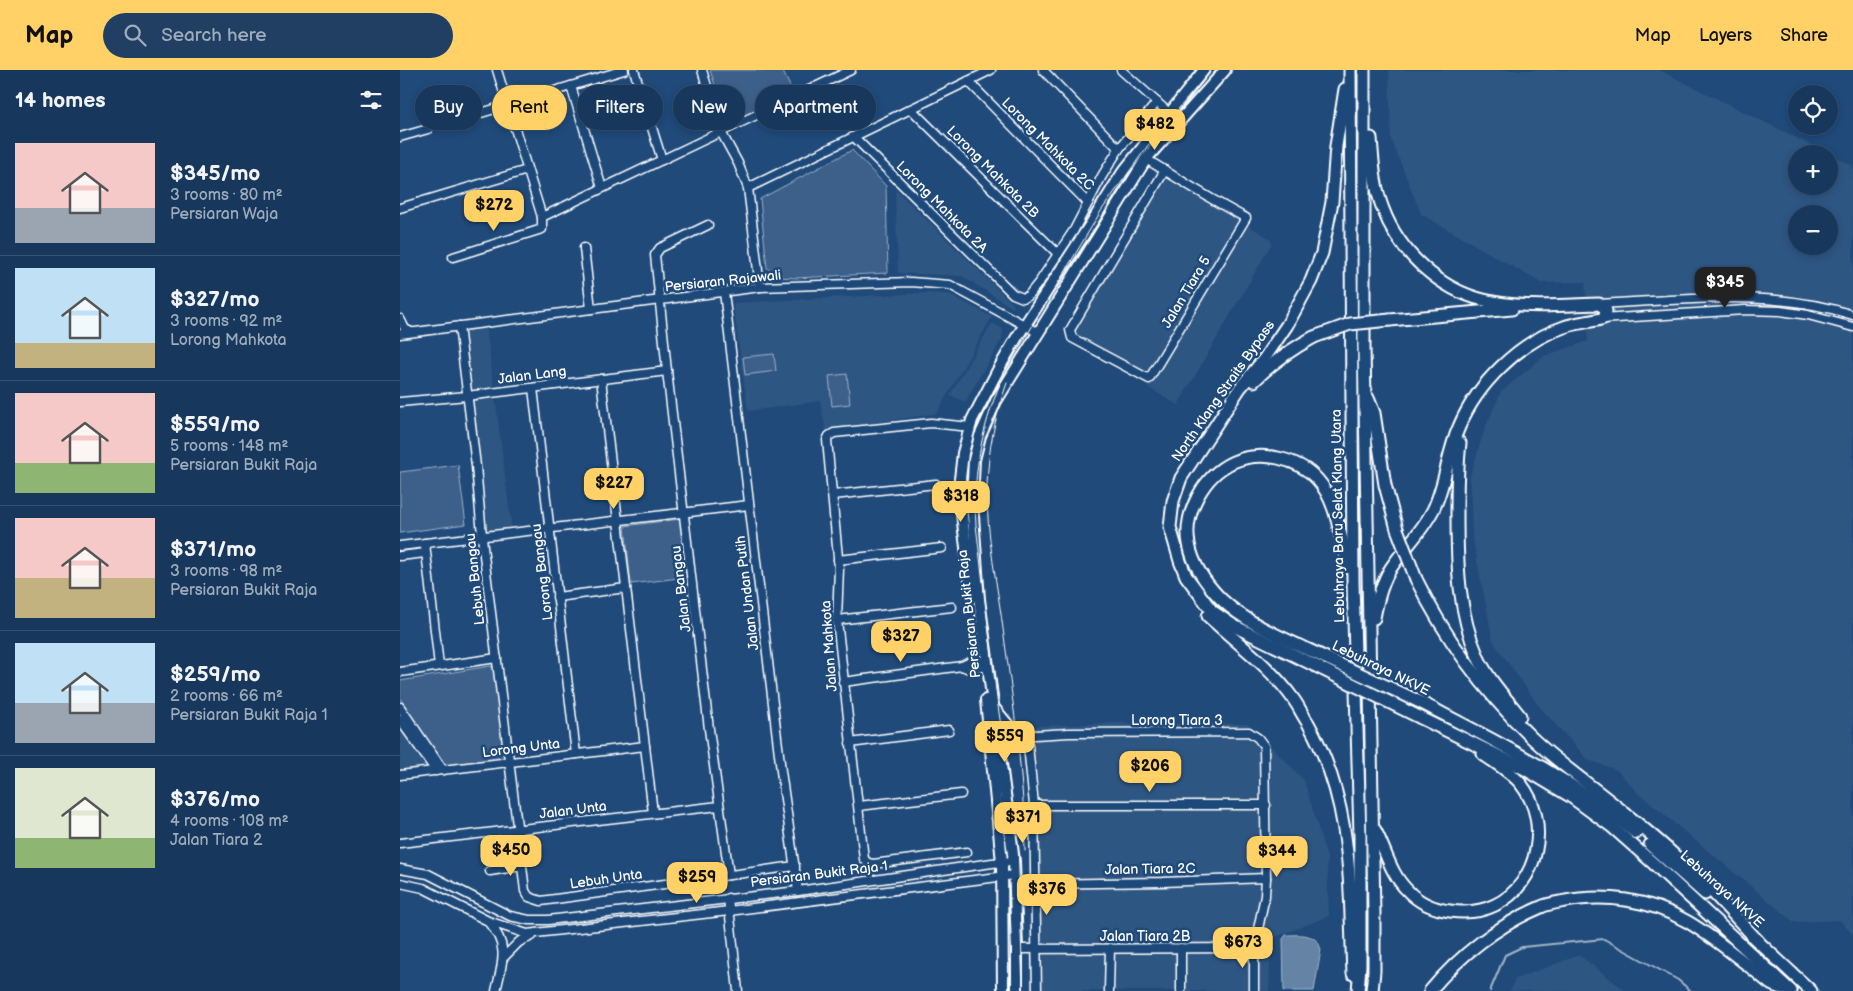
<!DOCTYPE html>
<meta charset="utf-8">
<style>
body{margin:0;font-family:"Balsamiq Sans",sans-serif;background:#203f62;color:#f1f3f6;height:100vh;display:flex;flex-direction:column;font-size:19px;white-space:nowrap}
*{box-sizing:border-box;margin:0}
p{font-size:16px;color:#9eacbb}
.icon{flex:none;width:28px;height:28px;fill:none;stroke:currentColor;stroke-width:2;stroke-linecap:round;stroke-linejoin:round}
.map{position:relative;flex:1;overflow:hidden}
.sheet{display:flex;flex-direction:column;background:#17385c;width:400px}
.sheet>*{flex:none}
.banner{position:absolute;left:15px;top:15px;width:475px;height:45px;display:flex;gap:10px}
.buttons{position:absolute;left:1388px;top:15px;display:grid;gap:10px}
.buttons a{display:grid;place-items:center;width:50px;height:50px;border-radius:50%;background:#17385c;box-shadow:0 2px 8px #0003,0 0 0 1px #365272;font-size:25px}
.price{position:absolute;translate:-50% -42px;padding:0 11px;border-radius:10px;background:#ffd166;color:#111;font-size:16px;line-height:32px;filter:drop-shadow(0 1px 2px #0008)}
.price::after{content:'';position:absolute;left:50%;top:30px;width:15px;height:11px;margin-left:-8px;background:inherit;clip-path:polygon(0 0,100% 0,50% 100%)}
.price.selected{background:#222;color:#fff}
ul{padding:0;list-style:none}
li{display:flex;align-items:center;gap:15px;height:125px;padding:0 15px}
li+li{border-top:1px solid #365272}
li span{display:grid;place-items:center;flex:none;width:140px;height:100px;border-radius:0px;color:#555}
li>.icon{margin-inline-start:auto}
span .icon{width:60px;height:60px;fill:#fffc;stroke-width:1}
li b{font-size:21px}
h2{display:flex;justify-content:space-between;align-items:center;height:60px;padding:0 15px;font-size:21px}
.pill{padding:0 18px;border-radius:22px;background:#17385c;box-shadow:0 2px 8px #0003,0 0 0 1px #365272;font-size:18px;line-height:45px}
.pill.selected{background:#ffd166;color:#111}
header{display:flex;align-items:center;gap:30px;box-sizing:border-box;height:70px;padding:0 25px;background:#ffd166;color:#111}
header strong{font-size:24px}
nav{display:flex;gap:28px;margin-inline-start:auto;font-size:18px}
.search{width:350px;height:45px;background:#203f62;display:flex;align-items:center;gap:12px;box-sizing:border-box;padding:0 18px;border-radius:28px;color:#9eacbb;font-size:19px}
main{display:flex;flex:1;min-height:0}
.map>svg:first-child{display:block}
.built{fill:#2e5683;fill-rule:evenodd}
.green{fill:#3c618b;stroke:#9eb0c5}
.water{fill:#6583a4;stroke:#a3b5c8}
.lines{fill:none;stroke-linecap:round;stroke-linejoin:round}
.stream{stroke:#a3b5c8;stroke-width:2}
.minor-casing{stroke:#fff;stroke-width:11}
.major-casing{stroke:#fff;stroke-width:14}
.highway-casing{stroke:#fff;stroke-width:15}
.minor{stroke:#1f4a7a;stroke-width:8}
.major{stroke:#1f4a7a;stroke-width:10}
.highway{stroke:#1f4a7a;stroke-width:11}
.tram{stroke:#fff;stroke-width:1}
.highway-bridge-casing{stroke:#fff;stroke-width:15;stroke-linecap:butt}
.highway-bridge{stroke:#1f4a7a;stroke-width:11}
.labels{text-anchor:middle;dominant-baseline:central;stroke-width:5;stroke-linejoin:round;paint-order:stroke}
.street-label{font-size:14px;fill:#fff;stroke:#1f4a7a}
</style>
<header>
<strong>Map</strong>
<div class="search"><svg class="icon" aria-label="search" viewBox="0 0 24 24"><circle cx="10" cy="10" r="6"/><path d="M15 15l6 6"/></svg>Search here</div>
<nav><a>Map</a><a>Layers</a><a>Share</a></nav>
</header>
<main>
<section class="sheet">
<h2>14 homes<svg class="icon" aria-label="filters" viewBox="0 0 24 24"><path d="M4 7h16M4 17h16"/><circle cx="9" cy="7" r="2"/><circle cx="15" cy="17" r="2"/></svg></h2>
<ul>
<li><span style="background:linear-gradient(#f6c9c9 65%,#9aa5b1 0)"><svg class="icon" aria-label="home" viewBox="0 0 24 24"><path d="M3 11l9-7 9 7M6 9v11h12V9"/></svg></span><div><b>$345/mo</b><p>3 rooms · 80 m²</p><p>Persiaran Waja</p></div></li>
<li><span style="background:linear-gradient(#bfe0f5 75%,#c2b280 0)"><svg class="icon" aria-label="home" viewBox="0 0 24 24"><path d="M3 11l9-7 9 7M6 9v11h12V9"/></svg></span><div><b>$327/mo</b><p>3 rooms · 92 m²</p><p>Lorong Mahkota</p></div></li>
<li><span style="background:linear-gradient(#f6c9c9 70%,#8fb573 0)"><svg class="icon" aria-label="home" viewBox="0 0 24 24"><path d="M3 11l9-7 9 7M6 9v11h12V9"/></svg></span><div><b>$559/mo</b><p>5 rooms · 148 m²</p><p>Persiaran Bukit Raja</p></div></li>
<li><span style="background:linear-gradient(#f6c9c9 60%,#c2b280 0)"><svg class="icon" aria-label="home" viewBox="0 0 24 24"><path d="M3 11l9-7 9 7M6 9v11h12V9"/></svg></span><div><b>$371/mo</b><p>3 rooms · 98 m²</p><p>Persiaran Bukit Raja</p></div></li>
<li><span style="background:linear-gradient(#bfe0f5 60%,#9aa5b1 0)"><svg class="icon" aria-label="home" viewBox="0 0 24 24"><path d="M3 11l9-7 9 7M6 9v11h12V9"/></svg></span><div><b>$259/mo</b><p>2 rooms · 66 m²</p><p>Persiaran Bukit Raja 1</p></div></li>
<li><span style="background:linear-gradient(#dfe7d0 70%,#8fb573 0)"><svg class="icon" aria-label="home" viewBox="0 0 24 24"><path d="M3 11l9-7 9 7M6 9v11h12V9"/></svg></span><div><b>$376/mo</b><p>4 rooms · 108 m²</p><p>Jalan Tiara 2</p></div></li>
</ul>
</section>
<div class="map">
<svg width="1453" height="921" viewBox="0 0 1453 921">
<rect width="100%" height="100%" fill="#1f4a7a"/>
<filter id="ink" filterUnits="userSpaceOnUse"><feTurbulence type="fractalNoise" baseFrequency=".02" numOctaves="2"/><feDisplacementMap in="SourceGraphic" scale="10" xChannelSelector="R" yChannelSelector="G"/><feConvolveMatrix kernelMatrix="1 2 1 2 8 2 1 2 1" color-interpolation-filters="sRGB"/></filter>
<g filter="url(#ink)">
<g class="built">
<path d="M 989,0 L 1259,0 L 1429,84 L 1396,84 L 1396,116 L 1429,116 L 1429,84 L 1453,96 L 1453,865 L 1440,850 L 1394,852 L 1238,723 L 1217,700 L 1188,690 L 1138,635 L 1093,571 L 1072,465 L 1070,406 L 1085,358 L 1101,322 L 1144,286 L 1188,271 L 1185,212 L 1141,213 L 1021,144 L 991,69 ZM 1396,144 L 1429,144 L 1429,176 L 1396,176 Z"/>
<path d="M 765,105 L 869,168 L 872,173 L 778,335 L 747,317 L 752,309 L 674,266 L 673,260 Z"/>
<path d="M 495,119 L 614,235 L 613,238 L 562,206 L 498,203 Z"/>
<path d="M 522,223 L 549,224 L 592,247 L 537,343 L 426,361 L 420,331 L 348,341 L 333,233 Z"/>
<path d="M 592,253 L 603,259 L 602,269 L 565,332 L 550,325 Z"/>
<path d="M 86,256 L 112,460 L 86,464 L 63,260 Z"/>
<path d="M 713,653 L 848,654 L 904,710 L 927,788 L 929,846 L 871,869 L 869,921 L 630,921 L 628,808 L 631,745 L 622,657 Z"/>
<path d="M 0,659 L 27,699 L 0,702 Z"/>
<path d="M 1179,885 L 1226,921 L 1110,921 L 1115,909 Z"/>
</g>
<g class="green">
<path d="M 310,0 L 382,0 L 393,22 L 328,55 Z"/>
<path d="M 452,80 L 486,116 L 488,203 L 396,208 L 379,207 L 367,198 L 360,129 Z"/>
<path d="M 374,284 L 376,301 L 345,305 L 343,287 Z"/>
<path d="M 447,304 L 450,334 L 432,336 L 429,306 Z"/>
<path d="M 58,395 L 66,454 L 0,463 L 0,402 Z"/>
<path d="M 280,449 L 287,507 L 231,514 L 225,456 Z"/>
<path d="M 90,596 L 95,598 L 109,683 L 105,690 L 49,697 L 38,688 L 0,628 L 0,611 Z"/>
</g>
<path class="water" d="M 886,865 C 900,865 917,862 921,880 L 914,921 L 884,921 L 883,869 Z"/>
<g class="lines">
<path class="stream" d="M 1090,921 L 1105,885 L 1122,877 L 1204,869 L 1278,910 L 1291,921"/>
<g class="minor-casing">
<g id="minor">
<path d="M 234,0 L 262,90"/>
<path d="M 302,0 L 321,62 L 338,93 L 348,118 L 360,217"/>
<path d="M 643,0 L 719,79"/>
<path d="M 721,0 L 769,43"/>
<path d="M 568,11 L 688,133"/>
<path d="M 171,16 L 202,118"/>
<path d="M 511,39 L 658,184"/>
<path d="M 51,52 L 224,0"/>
<path d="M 0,67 L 28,59"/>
<path d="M 454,67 L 613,224 L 623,228 L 628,226 L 640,211 L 674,160 L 702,106 L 719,79 L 757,32"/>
<path d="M 746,89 C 779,109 811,130 846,148 L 749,309 L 672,268 L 670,260 L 765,100"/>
<path d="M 348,118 L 591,0"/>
<path d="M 0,138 L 127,100"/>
<path d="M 142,147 L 451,0"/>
<path d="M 308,155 L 260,178 L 255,185 L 267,301 L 309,659 L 329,805"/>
<path d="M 184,178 L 191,239"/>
<path d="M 53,187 L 142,159 L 142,147 L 97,0"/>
<path d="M 324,222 L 381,701 L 398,821"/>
<path d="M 1199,234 C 1284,230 1370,218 1453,245"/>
<path d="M 0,249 L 5,259 L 11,262"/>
<path d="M 1201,249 L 1345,240 L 1380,241 L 1408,245 L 1453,257"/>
<path d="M 59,256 L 76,396 L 83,477 L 125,821 L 129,827 L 141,831 L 395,796"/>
<path d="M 0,264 L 360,217 L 511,212 L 550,215 L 639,263"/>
<path d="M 201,309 L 253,743"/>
<path d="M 133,318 L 176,684"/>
<path d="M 0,332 L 67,326 L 267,301"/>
<path d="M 433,425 L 536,414"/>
<path d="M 25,473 L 39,596"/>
<path d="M 0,476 L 349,435"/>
<path d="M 0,486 L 25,483"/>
<path d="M 438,490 L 542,478"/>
<path d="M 157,527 L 226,518"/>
<path d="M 437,550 L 552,537"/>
<path d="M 562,596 L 569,599 L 582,597"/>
<path d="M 0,602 L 97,588"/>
<path d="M 443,612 L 562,596 L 568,593 L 581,591"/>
<path d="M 0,637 L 43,700"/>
<path d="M 0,650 L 36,701"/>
<path d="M 627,665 L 634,735 L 637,921"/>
<path d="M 617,666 L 669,663 L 849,662 L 858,668 L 864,676 L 866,808 L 865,826 L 854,878 L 854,921"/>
<path d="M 450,673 L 549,660"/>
<path d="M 0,705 L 245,676"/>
<path d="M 634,735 L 866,735"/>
<path d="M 459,736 L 561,724"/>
<path d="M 0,773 L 319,736"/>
<path d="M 567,782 L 473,794 L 468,793 L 464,789 L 437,550 L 439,498 L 427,370 L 429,366 L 434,363 L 531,353 L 570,357"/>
<path d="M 0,799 L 28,804 L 110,846 L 129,850 L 148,850 L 398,821 L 592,793 L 614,791"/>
<path d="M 90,801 L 121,796"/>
<path d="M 0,813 L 23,818 L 88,851 L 127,864 L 329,841 L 614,805"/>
<path d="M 635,814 L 763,812 L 866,808"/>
<path d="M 328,828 L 338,921"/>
<path d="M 89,853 C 110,876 102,894 96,921"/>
<path d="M 781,878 L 781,921"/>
<path d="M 617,879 L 854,878"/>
<path d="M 103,888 L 119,872 L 132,866"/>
<path d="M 709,921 L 710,878"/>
</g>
</g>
<g class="major-casing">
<g id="major">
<path d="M 572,526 L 562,445 L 560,409 L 563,383 L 572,350 L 598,300 L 617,267 L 692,152 L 723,102 L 804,0"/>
<path d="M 586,630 L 602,792 L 603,921"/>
<path d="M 594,638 L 617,666 L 600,682"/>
<path d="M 617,921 L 617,879 L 614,791 L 579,529 L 572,432 L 574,390 L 580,366 L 596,331 L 746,89 L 825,0"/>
</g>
</g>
<g class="highway-casing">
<g id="highway">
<path d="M 950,0 L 953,511 L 960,766 L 960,895 L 958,921"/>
<path d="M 964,0 L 964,276 L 974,844 L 974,901 L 972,921"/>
<path d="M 971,68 C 973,92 974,116 983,139 C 999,182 1040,220 1084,230 C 1121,239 1162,235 1199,234 L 1205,238 L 1206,241 L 1204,248 L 1201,249 C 1189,252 1175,253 1164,257 C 1119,272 1077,314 1059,357 C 1047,383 1046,414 1033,440 C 1021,463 1005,477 991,498 C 982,512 977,532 974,548"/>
<path d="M 990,250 L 1112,239"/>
<path d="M 854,311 C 872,293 891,279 914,267"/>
<path d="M 968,328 L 974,343 L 985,415 L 997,459"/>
<path d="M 1060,373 C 1057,397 1057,421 1057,445 C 1057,494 1058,542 1078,587 C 1088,609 1105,627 1120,646"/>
<path d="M 1016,509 C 1045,568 1084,621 1131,667 C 1159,694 1192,716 1222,741 C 1246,760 1271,781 1293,803 C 1316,824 1337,849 1358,871"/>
<path d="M 808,546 C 837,573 871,597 894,630 C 899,637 903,646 908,653 C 954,735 949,814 953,904"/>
<path d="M 926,588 C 891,571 849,556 821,529 C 806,514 793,495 789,474 C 783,443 804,405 833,392 C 847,386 863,385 878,388 C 892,391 907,398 917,409 C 938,432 940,469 949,498"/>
<path d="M 924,600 L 834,556 L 812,541 L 786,506 L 780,491 L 770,457 L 773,431 L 781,408 L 840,318 L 864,289 L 887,255 L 911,211 L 922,183 L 932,132 L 936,76 L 945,19"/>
<path d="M 1022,633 C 1097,672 1171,708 1236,763"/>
<path d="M 1021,648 L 1125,699 L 1170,726 L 1211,756 L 1254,794 L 1391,921"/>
<path d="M 975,760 C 986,781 990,803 1007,820 C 1018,832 1034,839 1050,841 C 1065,843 1081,842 1095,835 C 1139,814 1151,752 1121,714 C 1111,702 1095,693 1083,684"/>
<path d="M 1250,775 L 1305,824"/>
<path d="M 1352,866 L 1411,921"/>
<path d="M 1030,921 C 1059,886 1098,855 1141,837 C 1147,834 1154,833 1160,832 C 1204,823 1249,829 1288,852 C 1310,865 1330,881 1350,897 C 1357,902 1364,909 1371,914 C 1376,917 1383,918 1389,920"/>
</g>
</g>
<use href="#minor" class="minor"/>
<use href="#major" class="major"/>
<use href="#highway" class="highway"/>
<g class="tram">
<path d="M 607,313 C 595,345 588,382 587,416 C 586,466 598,517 604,566 C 614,638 624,709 625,781"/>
<path d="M 623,921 L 618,772 L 597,629 L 576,455 C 572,400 583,352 605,302 L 701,141 L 749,74 L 811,0"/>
</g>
<g class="highway-bridge-casing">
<g id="highway-bridge">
<path d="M 914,267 L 950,254 L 990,250"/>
<path d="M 997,459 L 1016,509"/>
<path d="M 926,588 L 1022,633"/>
<path d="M 924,600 L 1021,648"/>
</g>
</g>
<use href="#highway-bridge" class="highway-bridge"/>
</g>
</g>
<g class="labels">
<g class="street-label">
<text transform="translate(648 74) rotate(45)">Lorong Mahkota 2C</text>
<text transform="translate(593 102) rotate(45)">Lorong Mahkota 2B</text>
<text transform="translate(542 137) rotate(45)">Lorong Mahkota 2A</text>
<text transform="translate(323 211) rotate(-6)">Persiaran Rajawali</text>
<text transform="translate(786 222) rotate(-59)">Jalan Tiara 5</text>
<text transform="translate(132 305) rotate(-7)">Jalan Lang</text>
<text transform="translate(823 321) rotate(-55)">North Klang Straits Bypass</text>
<text transform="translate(938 446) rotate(-91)">Lebuhraya Baru Selat Klang Utara</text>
<text transform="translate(142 502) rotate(-97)">Lorong Bangau</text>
<text transform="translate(75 509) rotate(-96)">Lebuh Bangau</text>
<text transform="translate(281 519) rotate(-97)">Jalan Bangau</text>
<text transform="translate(347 523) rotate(-97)">Jalan Undan Putih</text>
<text transform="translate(569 544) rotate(-96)">Persiaran Bukit Raja</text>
<text transform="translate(429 576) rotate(-94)">Jalan Mahkota</text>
<text transform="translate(981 598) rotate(26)">Lebuhraya NKVE</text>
<text x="777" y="650">Lorong Tiara 3</text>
<text transform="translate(121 678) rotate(-7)">Lorong Unta</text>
<text transform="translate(173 740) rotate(-7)">Jalan Unta</text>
<text transform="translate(750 799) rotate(-1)">Jalan Tiara 2C</text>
<text transform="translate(419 804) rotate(-7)">Persiaran Bukit Raja 1</text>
<text transform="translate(206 809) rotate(-8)">Lebuh Unta</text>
<text transform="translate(1322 819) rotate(42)">Lebuhraya NKVE</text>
<text x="745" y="866">Jalan Tiara 2B</text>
</g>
</g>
</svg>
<div class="buttons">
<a><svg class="icon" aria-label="locate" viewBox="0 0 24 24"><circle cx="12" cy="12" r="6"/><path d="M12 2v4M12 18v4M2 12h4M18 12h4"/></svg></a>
<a>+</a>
<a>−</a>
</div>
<b class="price" style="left:755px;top:81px">$482</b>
<b class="price" style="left:94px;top:162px">$272</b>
<b class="price selected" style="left:1325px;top:239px">$345</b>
<b class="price" style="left:214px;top:440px">$227</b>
<b class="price" style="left:561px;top:453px">$318</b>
<b class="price" style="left:501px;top:593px">$327</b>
<b class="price" style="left:605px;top:693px">$559</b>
<b class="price" style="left:750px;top:723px">$206</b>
<b class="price" style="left:623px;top:774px">$371</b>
<b class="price" style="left:111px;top:807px">$450</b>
<b class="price" style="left:877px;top:808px">$344</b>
<b class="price" style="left:297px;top:834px">$259</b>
<b class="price" style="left:647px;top:846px">$376</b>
<b class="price" style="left:843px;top:899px">$673</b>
<div class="banner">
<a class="pill">Buy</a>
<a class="pill selected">Rent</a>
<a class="pill">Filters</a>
<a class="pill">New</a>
<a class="pill">Apartment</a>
</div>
</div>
</main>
